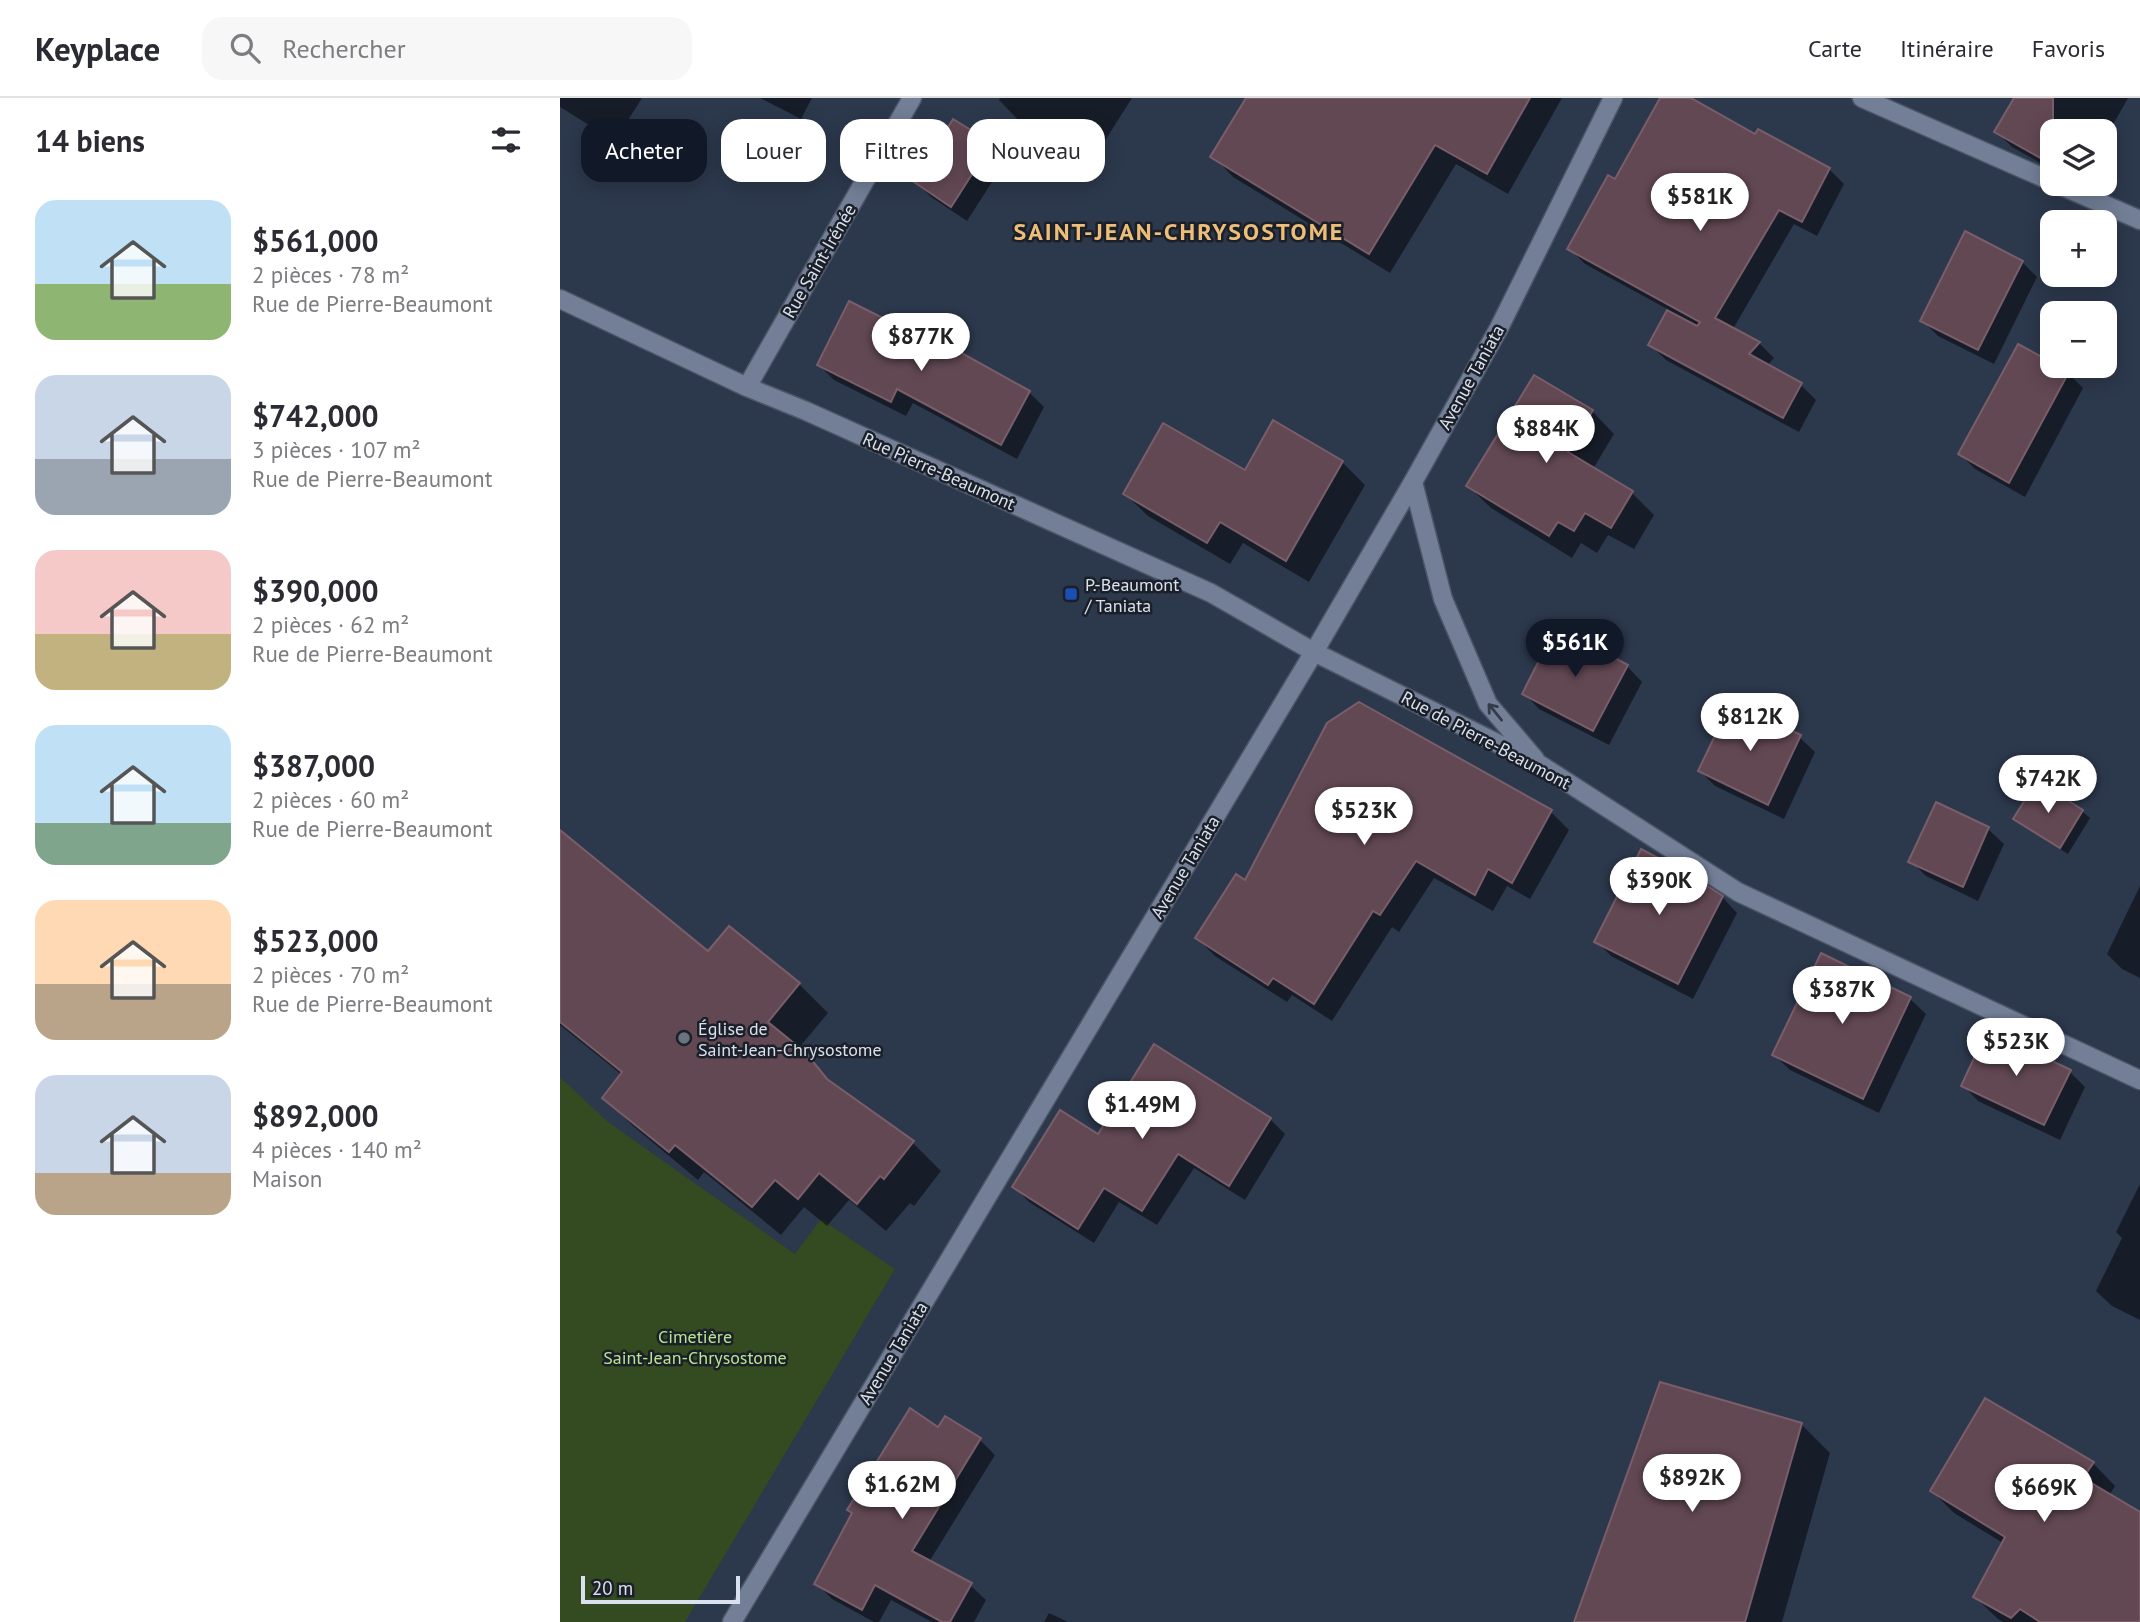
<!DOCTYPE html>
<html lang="fr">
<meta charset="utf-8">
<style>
body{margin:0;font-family:"PT Sans",sans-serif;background:#f7f7f7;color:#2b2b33;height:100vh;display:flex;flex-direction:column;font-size:26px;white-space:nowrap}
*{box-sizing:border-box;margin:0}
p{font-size:23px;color:#7c7c81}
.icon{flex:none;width:38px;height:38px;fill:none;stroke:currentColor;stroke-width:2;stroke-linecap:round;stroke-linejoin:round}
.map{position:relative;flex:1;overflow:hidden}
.side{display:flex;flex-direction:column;background:#fff;width:560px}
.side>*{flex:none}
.guide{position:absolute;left:21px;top:21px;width:665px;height:63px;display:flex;gap:14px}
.controls{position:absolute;left:1480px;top:21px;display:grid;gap:14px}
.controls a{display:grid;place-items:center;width:77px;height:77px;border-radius:14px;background:#fff;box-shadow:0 4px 18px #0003;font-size:35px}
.scale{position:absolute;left:21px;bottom:18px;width:159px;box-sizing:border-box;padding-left:7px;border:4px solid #d9e0ee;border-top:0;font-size:19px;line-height:24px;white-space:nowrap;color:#d9e0ee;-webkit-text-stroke:5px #1a1f28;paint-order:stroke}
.price{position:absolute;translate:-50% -60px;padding:0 16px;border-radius:24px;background:#fff;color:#222;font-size:23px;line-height:46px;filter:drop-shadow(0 2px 4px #0008)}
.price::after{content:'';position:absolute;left:50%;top:42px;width:21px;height:16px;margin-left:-10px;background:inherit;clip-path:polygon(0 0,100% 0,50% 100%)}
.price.on{background:#111827;color:#fff}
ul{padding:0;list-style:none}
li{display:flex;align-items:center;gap:21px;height:175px;padding:0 35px}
li span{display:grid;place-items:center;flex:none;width:196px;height:140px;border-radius:21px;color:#555}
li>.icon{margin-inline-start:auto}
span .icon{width:84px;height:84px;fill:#fffc;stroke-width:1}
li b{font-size:30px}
h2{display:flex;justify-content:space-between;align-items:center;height:84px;padding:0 35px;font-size:30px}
.tag{padding:0 24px;border-radius:21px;background:#fff;box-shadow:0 4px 18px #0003;font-size:24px;line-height:63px}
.tag.on{background:#111827;color:#fff}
header{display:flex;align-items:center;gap:42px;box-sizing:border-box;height:98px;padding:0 35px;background:#fff;border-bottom:2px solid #e1e1e2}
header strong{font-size:33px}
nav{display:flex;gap:38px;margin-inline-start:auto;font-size:24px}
.search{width:490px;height:63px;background:#f7f7f7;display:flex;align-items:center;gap:18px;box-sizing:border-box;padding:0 24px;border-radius:21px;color:#7c7c81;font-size:26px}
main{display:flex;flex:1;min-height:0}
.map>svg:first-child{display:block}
.green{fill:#344a20}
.shadow{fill:#0007;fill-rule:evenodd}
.building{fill:#624853;stroke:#795e69;stroke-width:2}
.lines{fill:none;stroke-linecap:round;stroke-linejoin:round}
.minor-casing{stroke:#4c5566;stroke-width:21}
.tertiary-casing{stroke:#4c5566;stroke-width:21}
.secondary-casing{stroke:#4c5566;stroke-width:21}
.minor{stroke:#727f97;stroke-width:18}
.tertiary{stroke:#727f97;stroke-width:18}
.secondary{stroke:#727f97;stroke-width:18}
.oneway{stroke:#343c49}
.transit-dot{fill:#1a4fb4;stroke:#1a1f28;stroke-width:2.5}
.worship-dot{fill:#6b7280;stroke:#1a1f28;stroke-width:2.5}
.labels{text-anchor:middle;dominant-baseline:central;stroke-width:5;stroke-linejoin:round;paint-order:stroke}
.street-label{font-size:18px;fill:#d9e0ee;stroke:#1a1f28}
.poi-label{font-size:18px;fill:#d9e0ee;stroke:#1a1f28;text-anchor:start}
.park-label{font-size:18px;fill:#b7e58f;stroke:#1a1f28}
.district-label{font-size:24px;font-weight:bold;letter-spacing:2px;fill:#ecbe7a;stroke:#1a1f28}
</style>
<header>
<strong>Keyplace</strong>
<div class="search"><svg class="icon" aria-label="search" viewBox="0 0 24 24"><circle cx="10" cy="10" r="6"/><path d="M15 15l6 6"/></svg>Rechercher</div>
<nav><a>Carte</a><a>Itinéraire</a><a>Favoris</a></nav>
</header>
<main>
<section class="side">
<h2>14 biens<svg class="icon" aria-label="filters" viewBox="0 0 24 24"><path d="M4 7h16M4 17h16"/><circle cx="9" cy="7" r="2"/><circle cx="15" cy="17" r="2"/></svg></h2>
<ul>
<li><span style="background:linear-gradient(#bfe0f5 60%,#8fb573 0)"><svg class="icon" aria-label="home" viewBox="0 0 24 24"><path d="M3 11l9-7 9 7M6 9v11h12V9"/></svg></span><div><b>$561,000</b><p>2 pièces · 78 m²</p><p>Rue de Pierre-Beaumont</p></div></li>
<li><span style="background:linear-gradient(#c9d6e8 60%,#9aa5b1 0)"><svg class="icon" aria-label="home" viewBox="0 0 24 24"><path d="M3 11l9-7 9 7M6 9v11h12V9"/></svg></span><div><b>$742,000</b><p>3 pièces · 107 m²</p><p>Rue de Pierre-Beaumont</p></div></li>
<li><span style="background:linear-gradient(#f6c9c9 60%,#c2b280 0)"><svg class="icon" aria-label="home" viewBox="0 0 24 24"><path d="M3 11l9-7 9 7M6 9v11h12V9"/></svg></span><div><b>$390,000</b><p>2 pièces · 62 m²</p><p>Rue de Pierre-Beaumont</p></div></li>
<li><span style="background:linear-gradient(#bfe0f5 70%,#7fa58c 0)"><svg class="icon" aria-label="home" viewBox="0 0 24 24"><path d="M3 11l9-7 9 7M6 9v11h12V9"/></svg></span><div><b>$387,000</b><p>2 pièces · 60 m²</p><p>Rue de Pierre-Beaumont</p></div></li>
<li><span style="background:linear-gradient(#ffd9b3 60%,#b9a48a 0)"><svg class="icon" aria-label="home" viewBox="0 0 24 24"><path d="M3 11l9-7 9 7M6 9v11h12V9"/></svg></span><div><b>$523,000</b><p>2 pièces · 70 m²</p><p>Rue de Pierre-Beaumont</p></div></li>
<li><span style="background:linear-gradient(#c9d6e8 70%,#b9a48a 0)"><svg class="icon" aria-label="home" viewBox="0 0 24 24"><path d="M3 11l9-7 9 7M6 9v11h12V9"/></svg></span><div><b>$892,000</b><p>4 pièces · 140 m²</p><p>Maison</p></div></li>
</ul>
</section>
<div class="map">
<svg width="1580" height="1524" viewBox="0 0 1580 1524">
<rect width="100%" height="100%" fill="#2c384c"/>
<path class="green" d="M 0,979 L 48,1024 L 235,1156 L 261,1121 L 335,1171 L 125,1524 L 0,1524 Z"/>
<g class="shadow">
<path d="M 0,0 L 82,0 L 55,43 L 0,9 Z"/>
<path d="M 200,0 L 252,0 L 241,21 Z"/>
<path d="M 440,0 L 572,0 L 529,68 L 461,25 L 439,2 Z"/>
<path d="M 688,0 L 1002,0 L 948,96 L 896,66 L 830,175 L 673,79 L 653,58 Z"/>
<path d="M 1102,0 L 1128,0 L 1196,39 L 1269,71 L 1284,86 L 1257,138 L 1234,126 L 1173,231 L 1199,245 L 1214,260 L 1207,268 L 1241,287 L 1256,302 L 1239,334 L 1106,262 L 1090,247 L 1109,212 L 1025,166 L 1009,150 L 1055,83 Z"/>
<path d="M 1456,0 L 1568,0 L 1545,41 L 1545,33 L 1493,33 L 1493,72 L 1452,49 L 1437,34 Z"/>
<path d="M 431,47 L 446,62 L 407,123 L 371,99 L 356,84 Z"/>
<path d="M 1462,164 L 1477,179 L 1434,266 L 1378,238 L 1362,222 Z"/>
<path d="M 259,267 L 469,294 L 484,309 L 457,361 L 353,305 L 346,318 L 274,282 Z"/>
<path d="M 1493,268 L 1508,275 L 1523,290 L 1465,399 L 1415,371 L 1400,356 Z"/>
<path d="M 1032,313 L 1054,336 L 1033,371 L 1072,395 L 1094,417 L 1074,451 L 1048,437 L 1037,455 L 1021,445 L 1012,460 L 931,410 L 908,388 ZM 1027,317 L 1032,317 L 1005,362 L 1002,360 Z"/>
<path d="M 782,364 L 805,387 L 749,484 L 683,445 L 670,466 L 588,418 L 565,396 L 686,374 Z"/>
<path d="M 1067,568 L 1082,584 L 1049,647 L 979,611 L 964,595 Z"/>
<path d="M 799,606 L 991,714 L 1009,732 L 970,801 L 947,788 L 933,813 L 874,780 L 839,834 L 832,829 L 772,923 L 732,897 L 727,904 L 655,858 L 637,840 L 686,784 Z"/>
<path d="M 1239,639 L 1255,654 L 1224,721 L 1155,688 L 1140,673 Z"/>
<path d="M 1478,686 L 1522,713 L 1530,720 L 1508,756 L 1463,728 L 1456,721 Z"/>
<path d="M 1428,731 L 1444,746 L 1418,803 L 1366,778 L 1351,763 Z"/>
<path d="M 0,765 L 149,855 L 169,830 L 239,886 L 268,915 L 238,951 L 279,992 L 353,1045 L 381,1073 L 354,1108 L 350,1105 L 326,1133 L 289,1102 L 267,1128 L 244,1109 L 221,1137 L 144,1074 L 138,1082 L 73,1028 L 44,1000 L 62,977 L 0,927 Z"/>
<path d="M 1580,788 L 1580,880 L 1562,871 L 1547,856 Z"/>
<path d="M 1162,799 L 1177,815 L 1133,901 L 1051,858 L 1036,843 Z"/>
<path d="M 1261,858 L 1350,901 L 1366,916 L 1319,1015 L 1230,972 L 1214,957 Z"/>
<path d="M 1510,974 L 1525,989 L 1500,1042 L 1418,1003 L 1403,987 Z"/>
<path d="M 710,1021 L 725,1036 L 685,1102 L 634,1070 L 597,1127 L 559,1104 L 534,1145 L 469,1104 L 454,1088 L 538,1038 Z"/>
<path d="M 1580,1086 L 1580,1222 L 1552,1208 L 1536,1193 L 1562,1140 L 1556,1134 Z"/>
<path d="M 1101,1286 L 1242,1327 L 1270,1355 L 1222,1524 L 1016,1524 Z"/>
<path d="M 379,1331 L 420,1342 L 435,1357 L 369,1464 L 410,1487 L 426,1502 L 414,1524 L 372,1524 L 331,1502 L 319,1524 L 314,1524 L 272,1501 L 256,1485 Z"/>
<path d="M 1533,1365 L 1555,1388 L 1549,1398 L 1580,1416 L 1580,1524 L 1443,1524 L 1438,1521 L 1415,1499 L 1443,1445 L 1394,1415 L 1372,1393 Z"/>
<path d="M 489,1515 L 508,1524 L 484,1524 Z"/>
</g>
<g class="building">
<path d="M 686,0 L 970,0 L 927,76 L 875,47 L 809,156 L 650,59 Z"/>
<path d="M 1100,0 L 1131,0 L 1195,36 L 1198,31 L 1270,70 L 1242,124 L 1219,112 L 1155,220 L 1200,244 L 1189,256 L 1242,285 L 1223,320 L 1088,247 L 1107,212 L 1137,228 L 1140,224 L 1007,151 L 1048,77 L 1055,81 Z"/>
<path d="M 1454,0 L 1493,0 L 1493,67 L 1434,34 Z"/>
<path d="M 393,21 L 432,45 L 391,109 L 354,84 Z"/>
<path d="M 1405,133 L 1463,163 L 1418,252 L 1360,223 Z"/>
<path d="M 289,203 L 394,256 L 396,252 L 470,293 L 441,347 L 337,291 L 331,304 L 257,267 Z"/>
<path d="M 1458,246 L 1493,265 L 1493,268 L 1498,268 L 1509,274 L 1449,385 L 1398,356 Z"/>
<path d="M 974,277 L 1033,312 L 1008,354 L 1073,393 L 1051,430 L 1025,415 L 1014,433 L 998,424 L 989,438 L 906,388 Z"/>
<path d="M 713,322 L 783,363 L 726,463 L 660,424 L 647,445 L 563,396 L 603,325 L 685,372 Z"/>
<path d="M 996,529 L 1068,567 L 1033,633 L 962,596 Z"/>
<path d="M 799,604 L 992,712 L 952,785 L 928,771 L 915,797 L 856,763 L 820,817 L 813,813 L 754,906 L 713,880 L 708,887 L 635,840 L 676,776 L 685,782 L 767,625 Z"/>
<path d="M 1171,604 L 1241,637 L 1208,707 L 1138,673 Z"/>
<path d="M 1477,683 L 1523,712 L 1500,750 L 1453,721 Z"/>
<path d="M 1376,704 L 1429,729 L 1403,789 L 1348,764 Z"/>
<path d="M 0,732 L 148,853 L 169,828 L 240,885 L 208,924 L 246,955 L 267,981 L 354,1043 L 324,1081 L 320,1078 L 297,1106 L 259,1075 L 238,1101 L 215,1082 L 192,1109 L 115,1047 L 109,1054 L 42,1000 L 62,974 L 0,924 Z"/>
<path d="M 1081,751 L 1127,775 L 1163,798 L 1118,886 L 1034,844 Z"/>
<path d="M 1261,855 L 1351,899 L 1303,1001 L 1212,957 Z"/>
<path d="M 1427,932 L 1511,972 L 1484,1027 L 1401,988 Z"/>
<path d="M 594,946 L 711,1020 L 669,1088 L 618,1056 L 582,1113 L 544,1090 L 518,1131 L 452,1089 L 500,1012 L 538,1036 Z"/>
<path d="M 1100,1284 L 1242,1325 L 1185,1524 L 1014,1524 Z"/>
<path d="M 1425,1300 L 1534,1364 L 1523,1380 L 1580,1414 L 1580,1524 L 1480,1524 L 1460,1511 L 1451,1520 L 1413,1499 L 1445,1439 L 1370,1393 Z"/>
<path d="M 350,1310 L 378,1329 L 385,1318 L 421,1340 L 352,1453 L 412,1485 L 390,1524 L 382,1524 L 315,1487 L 302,1512 L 254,1486 L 292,1415 L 287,1412 Z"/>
</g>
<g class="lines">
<g class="minor-casing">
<g id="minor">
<path d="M 1302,0 L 1493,84"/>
<path d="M 1497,86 L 1580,122"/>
<path d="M 187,289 L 352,0"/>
</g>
</g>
<g class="tertiary-casing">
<g id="tertiary">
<path d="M 853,384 L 883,501 L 928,606 L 975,661"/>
<path d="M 754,554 L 979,666 L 1178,794 L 1580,982"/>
</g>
</g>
<g class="secondary-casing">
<g id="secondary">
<path d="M 0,201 L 187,289 L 246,313 L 651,495 L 754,554"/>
<path d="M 172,1524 L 754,554 L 853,384 L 939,230 L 1053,0"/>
</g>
</g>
<use href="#minor" class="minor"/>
<use href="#tertiary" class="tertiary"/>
<use href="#secondary" class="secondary"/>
</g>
<defs><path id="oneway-shaft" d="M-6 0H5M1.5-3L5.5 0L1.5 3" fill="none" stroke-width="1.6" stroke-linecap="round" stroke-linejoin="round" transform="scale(1.75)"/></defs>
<use class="oneway" href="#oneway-shaft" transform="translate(935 614) rotate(-129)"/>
<rect class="transit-dot" x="504" y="489" width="14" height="14" rx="3.5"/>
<circle class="worship-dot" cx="124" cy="940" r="7"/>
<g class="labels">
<g class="street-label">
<text transform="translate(259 163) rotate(-60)">Rue Saint-Irénée</text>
<text transform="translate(911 279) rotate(-61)">Avenue Taniata</text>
<text transform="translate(379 373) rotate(24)">Rue Pierre-Beaumont</text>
<text transform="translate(926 642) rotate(28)">Rue de Pierre-Beaumont</text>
<text transform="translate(625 769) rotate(-59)">Avenue Taniata</text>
<text transform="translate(333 1255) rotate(-59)">Avenue Taniata</text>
</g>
<g class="poi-label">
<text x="525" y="486">P.-Beaumont<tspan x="525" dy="21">/ Taniata</tspan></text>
<text x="138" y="930">Église de<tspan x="138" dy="21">Saint-Jean-Chrysostome</tspan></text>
</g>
<g class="park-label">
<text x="135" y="1238">Cimetière<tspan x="135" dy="21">Saint-Jean-Chrysostome</tspan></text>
</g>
<g class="district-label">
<text x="619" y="133">SAINT-JEAN-CHRYSOSTOME</text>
</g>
</g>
</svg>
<div class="controls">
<a><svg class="icon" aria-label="layers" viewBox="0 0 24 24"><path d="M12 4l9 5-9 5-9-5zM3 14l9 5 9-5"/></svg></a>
<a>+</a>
<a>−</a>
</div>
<div class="scale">20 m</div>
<b class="price" style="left:1140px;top:135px">$581K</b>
<b class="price" style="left:361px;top:275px">$877K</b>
<b class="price" style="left:986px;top:367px">$884K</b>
<b class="price on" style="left:1015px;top:581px">$561K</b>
<b class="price" style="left:1190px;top:655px">$812K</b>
<b class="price" style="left:1488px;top:717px">$742K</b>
<b class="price" style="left:804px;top:749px">$523K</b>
<b class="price" style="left:1099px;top:819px">$390K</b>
<b class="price" style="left:1282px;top:928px">$387K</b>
<b class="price" style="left:1456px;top:980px">$523K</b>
<b class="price" style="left:582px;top:1043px">$1.49M</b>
<b class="price" style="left:1132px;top:1416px">$892K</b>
<b class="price" style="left:342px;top:1423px">$1.62M</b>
<b class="price" style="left:1484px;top:1426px">$669K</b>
<div class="guide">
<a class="tag on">Acheter</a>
<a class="tag">Louer</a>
<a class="tag">Filtres</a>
<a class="tag">Nouveau</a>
</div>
</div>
</main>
